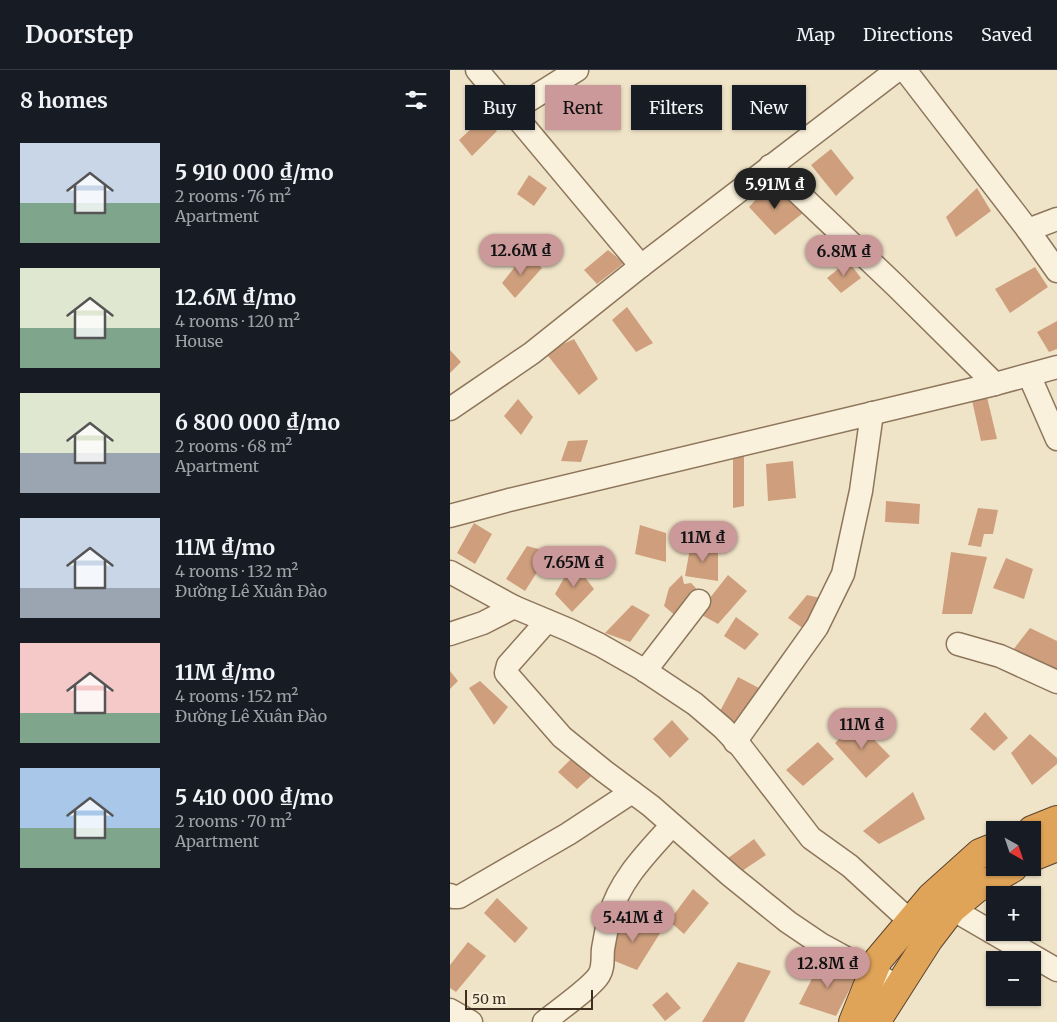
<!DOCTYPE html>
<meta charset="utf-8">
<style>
body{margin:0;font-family:Merriweather,serif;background:#20242c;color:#f1f3f6;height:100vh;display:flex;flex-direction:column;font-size:19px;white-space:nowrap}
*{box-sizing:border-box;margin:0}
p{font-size:16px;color:#9ea1a6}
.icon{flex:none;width:28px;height:28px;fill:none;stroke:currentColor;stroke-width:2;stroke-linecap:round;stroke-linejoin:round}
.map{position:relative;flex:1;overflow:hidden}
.details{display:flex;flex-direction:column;background:#171b24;width:450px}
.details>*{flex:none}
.banner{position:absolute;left:15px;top:15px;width:475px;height:45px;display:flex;gap:10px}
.needle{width:32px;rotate:140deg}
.tools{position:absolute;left:536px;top:751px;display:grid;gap:10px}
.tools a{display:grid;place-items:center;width:55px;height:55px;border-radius:0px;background:#171b24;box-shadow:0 1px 4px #0004;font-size:25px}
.scale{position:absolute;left:15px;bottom:12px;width:128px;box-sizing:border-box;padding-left:5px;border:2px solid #3d2e20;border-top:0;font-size:14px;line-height:18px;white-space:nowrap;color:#3d2e20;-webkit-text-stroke:4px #f7eed8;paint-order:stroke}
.price{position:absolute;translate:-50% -42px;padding:0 11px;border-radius:18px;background:#cc999b;color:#111;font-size:16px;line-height:32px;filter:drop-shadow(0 1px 2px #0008)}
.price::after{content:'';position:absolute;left:50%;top:30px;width:15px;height:11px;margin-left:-8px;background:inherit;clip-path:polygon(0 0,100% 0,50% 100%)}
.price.active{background:#222;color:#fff}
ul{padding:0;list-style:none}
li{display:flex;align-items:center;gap:15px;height:125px;padding:0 20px}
li span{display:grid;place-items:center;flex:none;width:140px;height:100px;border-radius:0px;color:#555}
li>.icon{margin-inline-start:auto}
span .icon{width:60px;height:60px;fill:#fffc;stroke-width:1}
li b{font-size:21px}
h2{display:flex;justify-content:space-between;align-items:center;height:60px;padding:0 20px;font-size:21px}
.tag{padding:0 18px;border-radius:0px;background:#171b24;box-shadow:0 1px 4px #0004;font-size:18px;line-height:45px}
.tag.active{background:#cc999b;color:#111}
header{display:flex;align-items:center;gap:30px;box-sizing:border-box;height:70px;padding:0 25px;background:#171b24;border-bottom:1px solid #363941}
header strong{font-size:24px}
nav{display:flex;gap:28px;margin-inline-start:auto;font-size:18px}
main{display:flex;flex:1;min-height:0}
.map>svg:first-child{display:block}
.building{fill:#cf9f7d}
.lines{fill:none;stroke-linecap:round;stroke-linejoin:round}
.minor-casing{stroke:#8d765c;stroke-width:25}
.highway-casing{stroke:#5b4430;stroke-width:30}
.minor{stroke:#faf1dc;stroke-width:22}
.highway{stroke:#e0a458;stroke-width:28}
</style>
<header>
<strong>Doorstep</strong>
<nav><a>Map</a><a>Directions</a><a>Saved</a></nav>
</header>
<main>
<section class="details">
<h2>8 homes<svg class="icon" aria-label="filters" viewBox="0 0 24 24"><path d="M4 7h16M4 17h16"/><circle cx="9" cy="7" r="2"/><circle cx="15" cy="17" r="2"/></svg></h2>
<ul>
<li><span style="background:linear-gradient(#c9d6e8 60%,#7fa58c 0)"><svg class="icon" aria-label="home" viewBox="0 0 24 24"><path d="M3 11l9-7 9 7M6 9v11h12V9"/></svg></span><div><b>5 910 000 ₫/mo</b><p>2 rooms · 76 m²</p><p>Apartment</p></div></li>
<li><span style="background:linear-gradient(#dfe7d0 60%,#7fa58c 0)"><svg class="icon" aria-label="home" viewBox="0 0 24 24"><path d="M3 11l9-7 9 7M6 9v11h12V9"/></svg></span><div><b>12.6M ₫/mo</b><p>4 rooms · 120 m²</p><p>House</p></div></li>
<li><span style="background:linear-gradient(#dfe7d0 60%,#9aa5b1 0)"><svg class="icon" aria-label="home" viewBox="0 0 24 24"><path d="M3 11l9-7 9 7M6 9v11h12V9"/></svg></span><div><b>6 800 000 ₫/mo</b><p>2 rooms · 68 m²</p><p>Apartment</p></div></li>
<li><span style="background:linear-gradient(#c9d6e8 70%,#9aa5b1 0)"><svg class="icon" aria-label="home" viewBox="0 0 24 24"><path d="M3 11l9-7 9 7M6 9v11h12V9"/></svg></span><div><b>11M ₫/mo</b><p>4 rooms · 132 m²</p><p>Đường Lê Xuân Đào</p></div></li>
<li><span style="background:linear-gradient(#f6c9c9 70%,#7fa58c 0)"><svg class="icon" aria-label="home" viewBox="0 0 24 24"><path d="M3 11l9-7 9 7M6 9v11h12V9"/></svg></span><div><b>11M ₫/mo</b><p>4 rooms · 152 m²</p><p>Đường Lê Xuân Đào</p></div></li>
<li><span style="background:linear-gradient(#a9c7e8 60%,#7fa58c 0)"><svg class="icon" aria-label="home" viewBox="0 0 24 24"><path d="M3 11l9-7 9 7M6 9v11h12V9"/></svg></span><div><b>5 410 000 ₫/mo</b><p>2 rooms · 70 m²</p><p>Apartment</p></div></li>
</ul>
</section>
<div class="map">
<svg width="607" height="952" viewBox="0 0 607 952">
<rect width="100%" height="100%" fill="#f0e4c8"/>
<g class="building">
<path d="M 33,48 L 47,61 L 22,86 L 9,70 Z"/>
<path d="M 381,79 L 404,108 L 386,126 L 361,95 Z"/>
<path d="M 79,105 L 97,118 L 84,136 L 67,124 Z"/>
<path d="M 320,114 L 353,143 L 325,165 L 299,137 Z"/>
<path d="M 527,118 L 541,141 L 506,167 L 496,147 Z"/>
<path d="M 158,180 L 174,193 L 147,214 L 134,200 Z"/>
<path d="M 75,184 L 92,198 L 65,228 L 52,213 Z"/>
<path d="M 398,191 L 411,208 L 391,223 L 377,208 Z"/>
<path d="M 585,197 L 598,217 L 560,243 L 545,219 Z"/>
<path d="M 177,237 L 203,273 L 186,282 L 162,250 Z"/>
<path d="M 607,251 L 607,279 L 599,282 L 587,262 Z"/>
<path d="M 124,269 L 148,309 L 129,325 L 95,282 Z"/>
<path d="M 0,280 L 11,292 L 0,303 Z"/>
<path d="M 536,323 L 547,369 L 531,371 L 521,326 Z"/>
<path d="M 68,329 L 83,347 L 71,365 L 54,346 Z"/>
<path d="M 138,370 L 131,392 L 111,391 L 118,371 Z"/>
<path d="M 294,377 L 294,436 L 283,438 L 283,378 Z"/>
<path d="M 343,391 L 346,428 L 318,431 L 316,394 Z"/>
<path d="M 436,431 L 470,434 L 469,454 L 435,452 Z"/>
<path d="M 528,438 L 548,440 L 543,464 L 534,464 L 531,477 L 518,475 Z"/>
<path d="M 24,453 L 42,464 L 25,494 L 7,483 Z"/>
<path d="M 190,455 L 216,463 L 216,492 L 185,484 Z"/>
<path d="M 241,473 L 268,480 L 268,511 L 235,506 Z"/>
<path d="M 77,476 L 100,482 L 75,521 L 56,509 Z"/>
<path d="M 501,482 L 537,487 L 522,544 L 492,544 Z"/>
<path d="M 556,488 L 583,499 L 574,529 L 543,518 Z"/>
<path d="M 123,492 L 144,519 L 122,542 L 105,524 Z"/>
<path d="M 232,505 L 234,514 L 241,513 L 246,518 L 227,547 L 214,536 L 219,518 Z"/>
<path d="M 278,505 L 297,521 L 268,554 L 248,543 Z"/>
<path d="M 357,525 L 375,529 L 357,561 L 338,548 Z"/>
<path d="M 182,535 L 200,545 L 180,572 L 155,563 Z"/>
<path d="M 286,547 L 309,564 L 295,580 L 274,566 Z"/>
<path d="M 580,558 L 607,571 L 607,607 L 556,589 Z"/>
<path d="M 0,601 L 8,611 L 0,619 Z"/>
<path d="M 288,607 L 309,618 L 284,655 L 268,645 Z"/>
<path d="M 30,611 L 58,637 L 44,655 L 19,618 Z"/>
<path d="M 535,642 L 558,668 L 544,681 L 520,659 Z"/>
<path d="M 222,650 L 239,669 L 220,688 L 203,669 Z"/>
<path d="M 407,652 L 440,686 L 416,708 L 385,673 Z"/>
<path d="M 580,664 L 607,688 L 607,694 L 582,715 L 561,683 Z"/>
<path d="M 368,672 L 384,689 L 353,716 L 336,700 Z"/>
<path d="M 128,682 L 148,700 L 127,719 L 108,702 Z"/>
<path d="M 463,722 L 475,749 L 429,774 L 413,761 Z"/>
<path d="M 304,769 L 316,785 L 289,803 L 274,791 Z"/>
<path d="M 243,819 L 259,833 L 234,864 L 219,851 Z"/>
<path d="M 47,828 L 78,858 L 65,873 L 34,843 Z"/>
<path d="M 173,848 L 212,860 L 187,900 L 157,888 Z"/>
<path d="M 18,872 L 36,886 L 6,922 L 0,918 L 0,895 Z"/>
<path d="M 372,889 L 406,907 L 386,946 L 349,934 Z"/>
<path d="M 288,892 L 321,901 L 294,952 L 252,952 Z"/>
<path d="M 217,922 L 231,938 L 215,951 L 202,935 Z"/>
</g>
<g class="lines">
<g class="minor-casing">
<g id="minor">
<path d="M 27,0 L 191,196"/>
<path d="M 455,0 L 578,160 L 607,201"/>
<path d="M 62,41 L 127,0"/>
<path d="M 320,96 L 446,216 L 545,314"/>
<path d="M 578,160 L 607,149"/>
<path d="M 579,305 L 607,369"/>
<path d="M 0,339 L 82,283 L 191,196 L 447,0"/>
<path d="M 0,446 L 59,430 L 545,314 L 607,297"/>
<path d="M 0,502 L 64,537 L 119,560 L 150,575 L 194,600 L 245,634 L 273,658 L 291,677 L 361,768 L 400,796 L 473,863"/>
<path d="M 97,551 L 58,595 L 56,603 L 112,667 L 154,701 L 201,736 L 281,806 L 338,852 L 372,875 L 436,910"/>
<path d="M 0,564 L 33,553 L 64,537"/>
<path d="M 508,574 L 550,586 L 607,612"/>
<path d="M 195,601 L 249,531"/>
<path d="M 285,672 L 367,557 L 393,504 L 411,421 L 422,343"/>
<path d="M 0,825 L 3,827 L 9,827 L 118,764 L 182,722"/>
<path d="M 502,839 L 607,900"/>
<path d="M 0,940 L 21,952"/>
<path d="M 94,952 C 106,942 142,917 149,905 C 154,897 152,888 153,879 C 155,868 157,856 160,845 C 170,809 198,782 222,755"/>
</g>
</g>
<g class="highway-casing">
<g id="highway">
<path d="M 582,760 L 607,750"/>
<path d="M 582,787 L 607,777"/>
<path d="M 403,952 L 428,890 L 481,827 L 530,783 L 545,777"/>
<path d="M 426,952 L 479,869 L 502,839 L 526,819 L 563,798"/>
</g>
</g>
<use href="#minor" class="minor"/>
<use href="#highway" class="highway"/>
</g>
</svg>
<div class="tools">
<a><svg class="needle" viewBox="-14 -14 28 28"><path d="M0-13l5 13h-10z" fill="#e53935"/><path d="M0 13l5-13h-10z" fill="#9ea1a6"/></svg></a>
<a>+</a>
<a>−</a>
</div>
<div class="scale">50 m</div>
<b class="price active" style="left:325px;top:140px">5.91M ₫</b>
<b class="price" style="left:71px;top:206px">12.6M ₫</b>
<b class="price" style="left:394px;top:207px">6.8M ₫</b>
<b class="price" style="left:253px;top:493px">11M ₫</b>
<b class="price" style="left:124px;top:518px">7.65M ₫</b>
<b class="price" style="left:412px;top:680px">11M ₫</b>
<b class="price" style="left:183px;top:873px">5.41M ₫</b>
<b class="price" style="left:378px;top:919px">12.8M ₫</b>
<div class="banner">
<a class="tag">Buy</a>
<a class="tag active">Rent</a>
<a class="tag">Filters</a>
<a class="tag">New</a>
</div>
</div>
</main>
